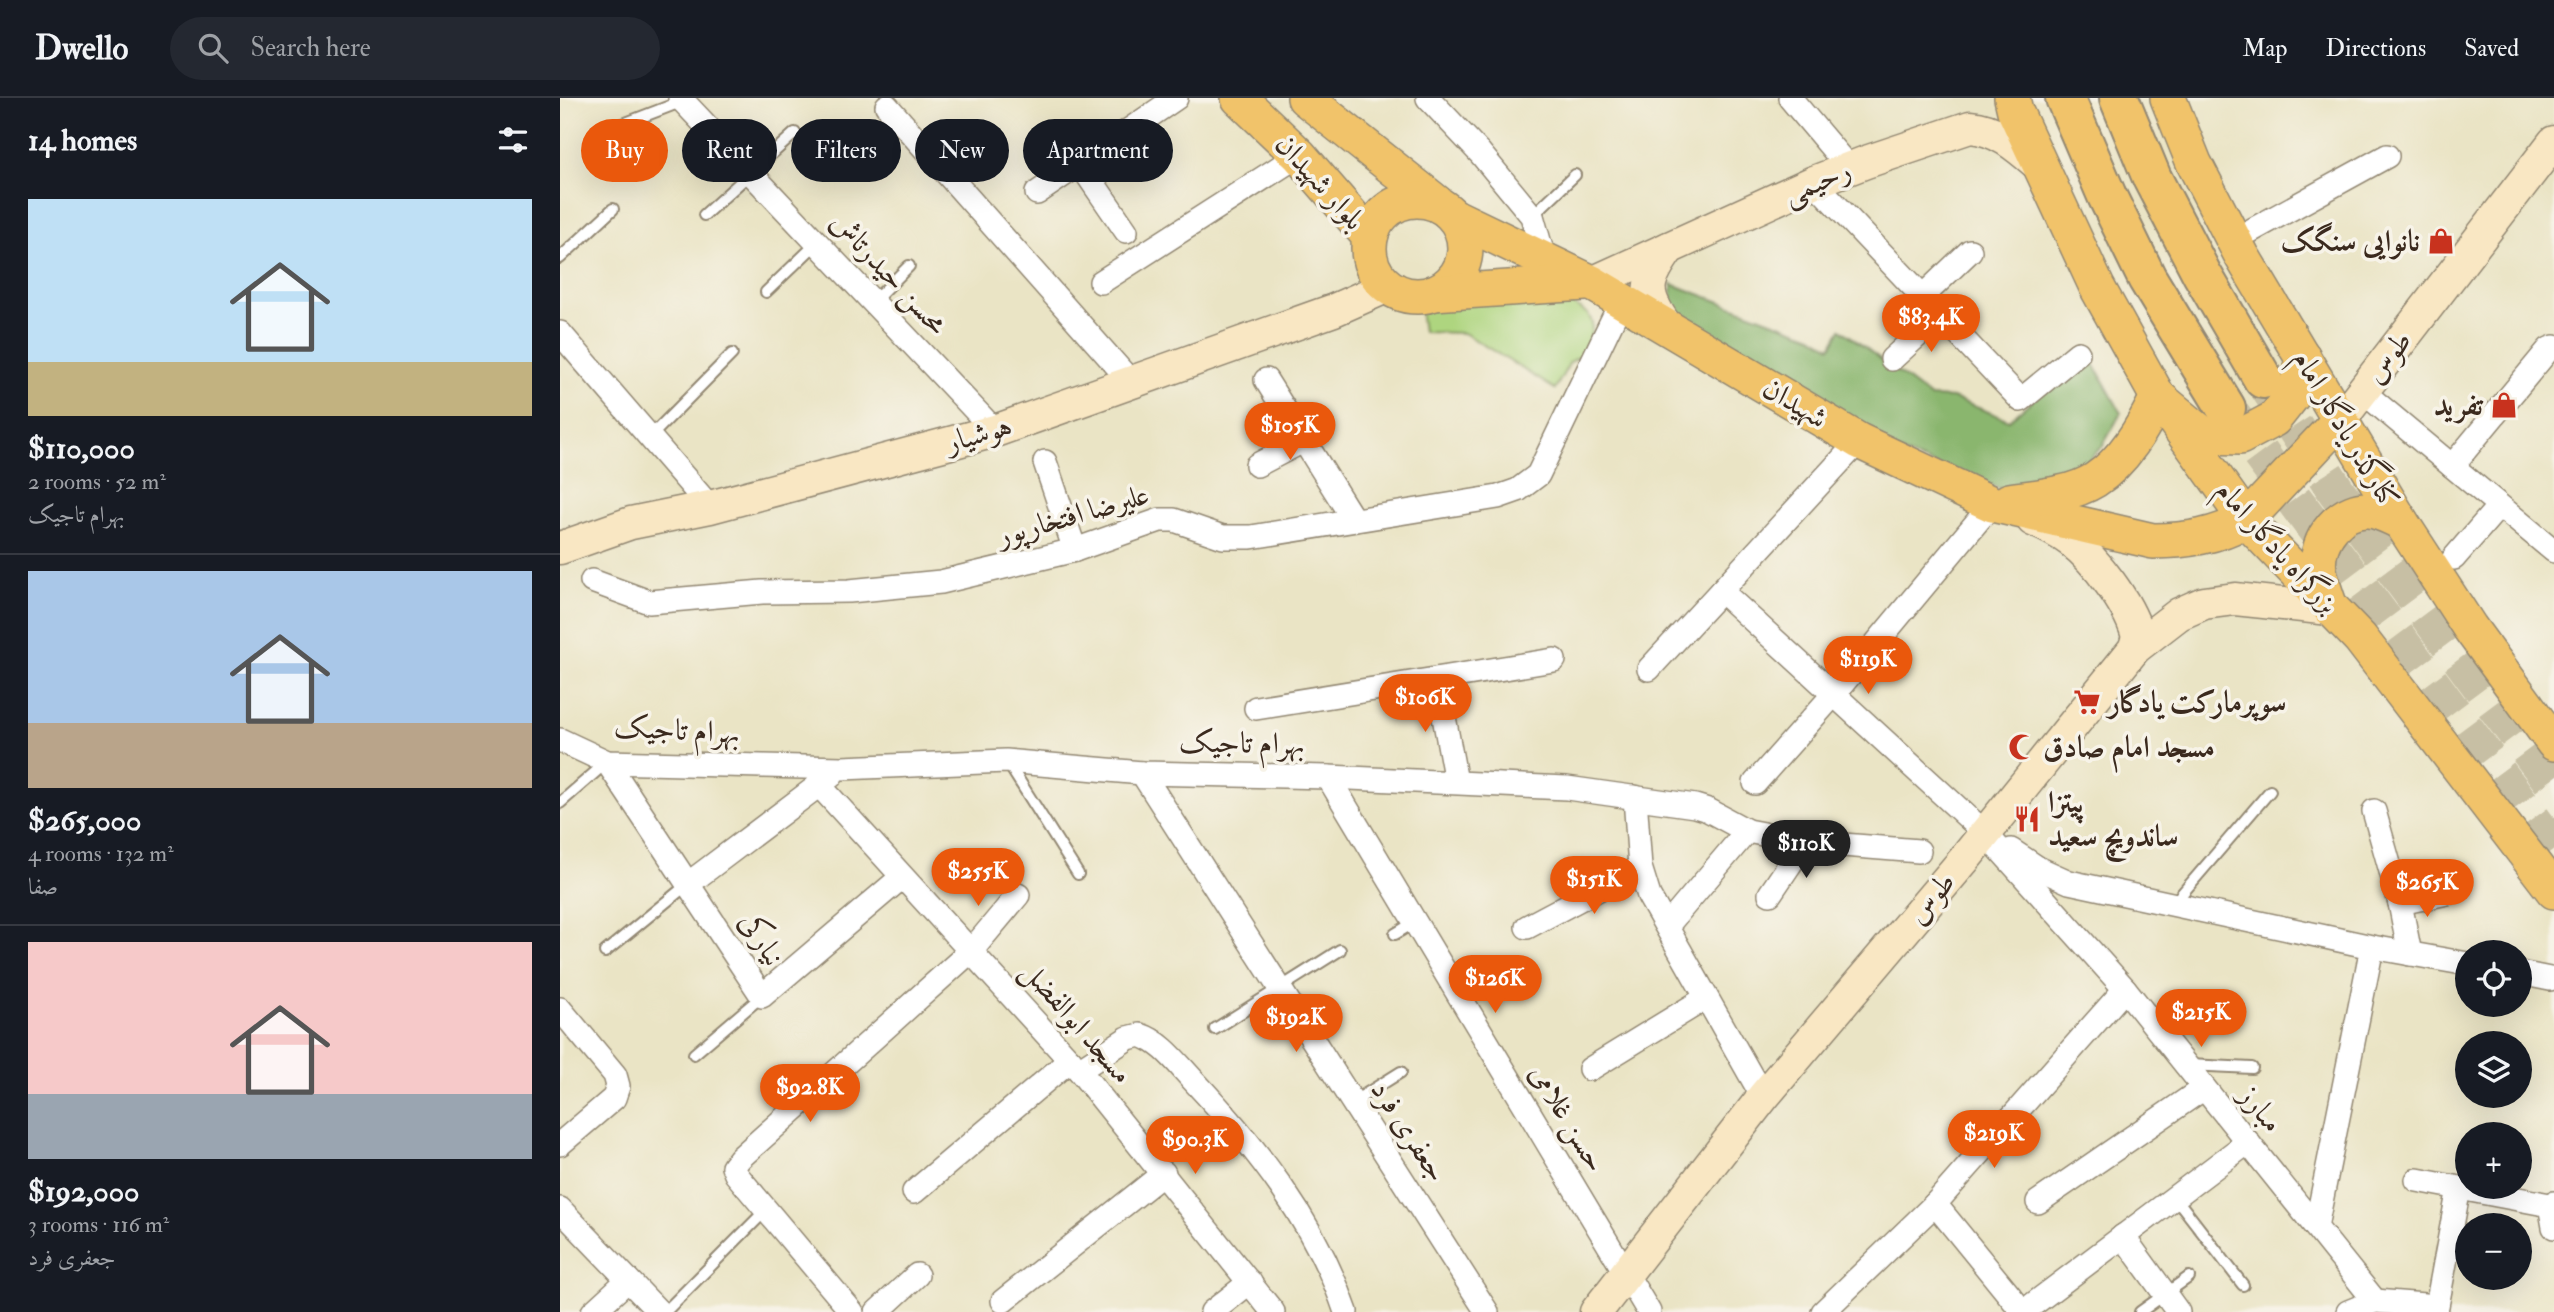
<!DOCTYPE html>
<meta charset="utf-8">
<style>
body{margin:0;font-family:"IM FELL Double Pica",Amiri,serif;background:#242831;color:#f1f3f6;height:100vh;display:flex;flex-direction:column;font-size:26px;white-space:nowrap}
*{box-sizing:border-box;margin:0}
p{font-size:23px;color:#9ea1a6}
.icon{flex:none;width:38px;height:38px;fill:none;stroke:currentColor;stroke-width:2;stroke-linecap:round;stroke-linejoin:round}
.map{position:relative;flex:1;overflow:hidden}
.side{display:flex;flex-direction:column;background:#171b24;width:560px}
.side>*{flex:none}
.top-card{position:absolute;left:21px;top:21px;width:665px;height:63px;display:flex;gap:14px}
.buttons{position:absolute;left:1895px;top:842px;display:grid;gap:14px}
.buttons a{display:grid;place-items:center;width:77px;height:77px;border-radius:50%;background:#171b24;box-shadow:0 7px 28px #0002;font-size:35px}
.price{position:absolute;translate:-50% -60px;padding:0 16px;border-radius:24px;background:#ea580c;color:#fff;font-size:23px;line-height:46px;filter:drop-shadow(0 2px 4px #0008)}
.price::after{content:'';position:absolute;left:50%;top:42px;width:21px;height:16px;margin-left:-10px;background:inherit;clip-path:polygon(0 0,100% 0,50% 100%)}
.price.current{background:#222;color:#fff}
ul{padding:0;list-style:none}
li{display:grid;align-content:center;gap:14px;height:371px;padding:0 28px}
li+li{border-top:2px solid #363941}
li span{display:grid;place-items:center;height:217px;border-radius:0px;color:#555}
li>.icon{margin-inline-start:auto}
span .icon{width:126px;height:126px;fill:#fffc;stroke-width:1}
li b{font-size:30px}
h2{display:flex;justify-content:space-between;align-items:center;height:84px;padding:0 28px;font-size:30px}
.pill{padding:0 24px;border-radius:32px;background:#171b24;box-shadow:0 7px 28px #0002;font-size:24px;line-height:63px}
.pill.current{background:#ea580c;color:#fff}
header{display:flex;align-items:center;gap:42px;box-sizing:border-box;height:98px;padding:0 35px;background:#171b24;border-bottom:2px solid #363941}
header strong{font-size:33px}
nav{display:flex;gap:38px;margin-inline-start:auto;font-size:24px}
.search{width:490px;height:63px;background:#242831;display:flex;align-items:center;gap:18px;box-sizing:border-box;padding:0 24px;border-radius:38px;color:#9ea1a6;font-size:26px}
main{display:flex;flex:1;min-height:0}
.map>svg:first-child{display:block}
.green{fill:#aed57f;stroke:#74804e;stroke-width:2}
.forest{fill:#8ab66e;stroke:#627046;stroke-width:2}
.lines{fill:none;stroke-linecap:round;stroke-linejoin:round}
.highway-tunnel{stroke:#c7bfa4;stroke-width:38;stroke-dasharray:38 19;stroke-linecap:butt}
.lane-casing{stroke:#928772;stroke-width:14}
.street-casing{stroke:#928772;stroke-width:26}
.secondary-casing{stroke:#928772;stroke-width:35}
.primary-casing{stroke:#928772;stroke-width:38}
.highway-casing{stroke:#928772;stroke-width:42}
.lane{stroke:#fff;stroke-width:10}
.street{stroke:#fff;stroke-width:23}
.secondary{stroke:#f9e7c3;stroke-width:32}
.primary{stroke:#f1c36a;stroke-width:35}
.highway{stroke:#f1c36a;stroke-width:38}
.labels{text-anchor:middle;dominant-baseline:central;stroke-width:7;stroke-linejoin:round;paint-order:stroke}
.street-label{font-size:30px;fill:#3b2a1e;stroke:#f7f3e8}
.poi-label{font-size:30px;font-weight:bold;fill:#3b2a1e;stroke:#f7f3e8;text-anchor:start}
</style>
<header>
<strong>Dwello</strong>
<div class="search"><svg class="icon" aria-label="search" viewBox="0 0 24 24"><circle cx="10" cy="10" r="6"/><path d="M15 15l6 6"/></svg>Search here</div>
<nav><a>Map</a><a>Directions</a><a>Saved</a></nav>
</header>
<main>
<section class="side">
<h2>14 homes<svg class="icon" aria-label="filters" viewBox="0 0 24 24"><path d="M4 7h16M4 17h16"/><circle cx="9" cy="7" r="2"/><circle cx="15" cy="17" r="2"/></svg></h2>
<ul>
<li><span style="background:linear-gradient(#bfe0f5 75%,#c2b280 0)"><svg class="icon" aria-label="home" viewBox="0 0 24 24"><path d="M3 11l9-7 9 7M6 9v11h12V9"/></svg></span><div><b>$110,000</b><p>2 rooms · 52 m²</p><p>بهرام تاجیک</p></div></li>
<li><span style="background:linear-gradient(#a9c7e8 70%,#b9a48a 0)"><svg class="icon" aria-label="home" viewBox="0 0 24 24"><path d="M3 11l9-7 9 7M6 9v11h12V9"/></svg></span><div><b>$265,000</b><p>4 rooms · 132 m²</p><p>صفا</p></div></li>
<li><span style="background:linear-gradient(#f6c9c9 70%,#9aa5b1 0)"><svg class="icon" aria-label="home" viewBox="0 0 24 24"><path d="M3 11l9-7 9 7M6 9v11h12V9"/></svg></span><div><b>$192,000</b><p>3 rooms · 116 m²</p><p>جعفری فرد</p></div></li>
</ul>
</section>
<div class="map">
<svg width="1994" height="1214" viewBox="0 0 1994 1214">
<rect width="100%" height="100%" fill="#f7f3e8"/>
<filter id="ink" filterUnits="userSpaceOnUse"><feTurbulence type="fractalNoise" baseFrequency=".0143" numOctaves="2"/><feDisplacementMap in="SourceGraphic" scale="14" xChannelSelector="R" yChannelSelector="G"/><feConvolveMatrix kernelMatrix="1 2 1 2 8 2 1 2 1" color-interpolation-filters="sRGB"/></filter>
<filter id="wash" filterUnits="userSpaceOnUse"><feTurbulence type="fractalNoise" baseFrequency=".00686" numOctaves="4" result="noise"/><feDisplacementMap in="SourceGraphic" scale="28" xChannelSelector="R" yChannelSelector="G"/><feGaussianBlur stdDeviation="1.57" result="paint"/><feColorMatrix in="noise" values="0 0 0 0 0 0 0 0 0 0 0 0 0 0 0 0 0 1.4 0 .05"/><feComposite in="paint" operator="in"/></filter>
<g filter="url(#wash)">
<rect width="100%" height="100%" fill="#eae4c5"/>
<path class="green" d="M 997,197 L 1028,216 L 1032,224 L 1031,243 L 1025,256 L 1010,264 L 995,291 L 904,235 L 863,234 L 859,205 Z"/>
<path class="forest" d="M 1112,186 L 1252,238 L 1271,249 L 1281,231 L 1370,299 L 1393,300 L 1449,322 L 1528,255 L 1561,315 L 1542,349 L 1524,366 L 1510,375 L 1453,395 L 1318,346 L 1111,214 Z"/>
</g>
<g filter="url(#ink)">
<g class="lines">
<g class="highway-tunnel">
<path d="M 1703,281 L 1777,394 L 1994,686"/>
<path d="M 1666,310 L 1994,751"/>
</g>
<g class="lane-casing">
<g id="lane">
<path d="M 58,28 L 123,3"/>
<path d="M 144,117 L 235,35"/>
<path d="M 972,118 L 1015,77"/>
<path d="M 0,160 L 53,111"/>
<path d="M 206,194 L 257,145"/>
<path d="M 313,204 L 349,168"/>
<path d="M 90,339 L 172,256"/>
<path d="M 448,665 L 518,776"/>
<path d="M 0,705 L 47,664"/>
<path d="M 1614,805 L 1710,693"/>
<path d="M 835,836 L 855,824"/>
<path d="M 45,854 L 128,786"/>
<path d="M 655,931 L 780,852"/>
<path d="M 134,956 L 202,898"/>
<path d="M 1628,967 L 1692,970"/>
<path d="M 793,1004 L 841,974"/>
<path d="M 1615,1099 L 1683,1187"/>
<path d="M 105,1214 L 207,1111"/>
<path d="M 1580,1214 L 1629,1179"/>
</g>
</g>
<g class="street-casing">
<g id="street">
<path d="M 120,0 L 435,333"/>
<path d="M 868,0 L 920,55 L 972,118 L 985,164"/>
<path d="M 1230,0 L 1289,70"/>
<path d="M 327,8 L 572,285"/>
<path d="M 520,66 L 566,133"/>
<path d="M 1254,84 L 1461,302 L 1518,255"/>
<path d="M 477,95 L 616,0"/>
<path d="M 1674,142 L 1827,58"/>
<path d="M 541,184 L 739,57"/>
<path d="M 1362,199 L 1410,153"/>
<path d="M 0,235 L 150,409"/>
<path d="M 1332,261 L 1380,217"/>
<path d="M 706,282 L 793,421"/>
<path d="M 1802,293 L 1994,453"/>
<path d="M 485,364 L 515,452"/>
<path d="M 697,367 L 743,343"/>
<path d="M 1892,368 L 1989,251 L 1994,249"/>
<path d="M 1894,460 L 1939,408"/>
<path d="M 32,483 L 89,504 L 202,494 L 289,493 L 381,484 L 515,452 L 600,422 L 614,422 L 663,439 L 691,439 L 938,399 L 958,392 L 978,377 L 1062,202"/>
<path d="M 1161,493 L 1425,735 L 1565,891 L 1815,1203"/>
<path d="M 1089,571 L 1299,343"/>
<path d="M 877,581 L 896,684"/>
<path d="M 696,610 L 994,562"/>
<path d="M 0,642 L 47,664 L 282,670 L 446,663 L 582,675 L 768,679 L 1007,690 L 1135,708 L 1148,712 L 1187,733 L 1245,744 L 1359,753"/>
<path d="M 47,664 L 202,898 L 342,779"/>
<path d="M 582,675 L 927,1214"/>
<path d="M 768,679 L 1089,1214"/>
<path d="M 1195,685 L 1274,596 L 1432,406"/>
<path d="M 259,687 L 519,972 L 713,1214"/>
<path d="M 1075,699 L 1080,769 L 1089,798 L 1203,999"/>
<path d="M 1814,713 L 1840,805 L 1850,856"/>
<path d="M 1451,752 L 1478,770 L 1509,784 L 1812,849 L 1908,866"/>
<path d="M 128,786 L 271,678"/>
<path d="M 1210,796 L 1245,744"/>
<path d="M 1840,805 L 1887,795"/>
<path d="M 1107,828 L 1187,733"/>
<path d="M 967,829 L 1080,769"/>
<path d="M 1960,875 L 1990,881"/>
<path d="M 0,911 L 55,977 L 58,988 L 54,1000 L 0,1046"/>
<path d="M 1030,971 L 1146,900"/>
<path d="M 519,972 L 568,940 L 580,937 C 602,944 617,965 633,982 C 696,1049 756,1125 786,1214"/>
<path d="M 1857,1082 L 1990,1107 L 1994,1105"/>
<path d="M 354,1094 L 510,962"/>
<path d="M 1478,1104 L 1644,990"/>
<path d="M 1375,1106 L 1463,1214"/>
<path d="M 1990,1107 L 1994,1129"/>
<path d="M 0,1111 L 99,1214"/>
<path d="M 1756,1129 L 1812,849"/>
<path d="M 1563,1138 L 1618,1214"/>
<path d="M 443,1203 L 604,1075"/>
<path d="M 33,1214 L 68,1182"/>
<path d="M 292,1214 L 176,1076 L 173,1069 L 180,1060 L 412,852 L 458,797"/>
<path d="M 317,1214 L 357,1177"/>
<path d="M 652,1214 L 690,1184"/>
<path d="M 1263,1214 L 1375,1106 L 1565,891"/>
<path d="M 1463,1214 L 1688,1044"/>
<path d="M 1788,1214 L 1815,1203 L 1877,1208 L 1899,1090"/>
</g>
</g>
<g class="secondary-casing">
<g id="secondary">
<path d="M 1032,185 L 1254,84 L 1306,64 L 1410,29 C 1439,31 1460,51 1481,69"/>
<path d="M 1107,229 C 1082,194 1085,184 1109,150"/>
<path d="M 1780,322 L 1994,44"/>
<path d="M 1473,422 C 1487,428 1499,434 1511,443 C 1536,462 1568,505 1577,535 C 1578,540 1576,545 1575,550"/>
<path d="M 0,450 L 71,425 L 150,409 L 435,333 L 774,212 L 828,188"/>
<path d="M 1036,1214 L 1203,999 L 1403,763 L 1575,550 L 1619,516 L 1644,505 L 1675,501 L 1770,511"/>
</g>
</g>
<g class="primary-casing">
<g id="primary">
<path d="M 679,0 L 739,57 L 810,139"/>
<path d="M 745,0 L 877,105"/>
<path d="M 1452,0 L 1455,13 L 1537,189 L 1598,299 L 1686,422 L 1800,540 L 1994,793"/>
<path d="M 1608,0 L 1634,65 L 1682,158 L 1780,322 L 1841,424 L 1910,530 L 1994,645"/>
<circle cx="857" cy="150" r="48"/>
<path d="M 895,119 L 1032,185 L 1299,343 L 1432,406 L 1593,443 C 1627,443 1656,438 1686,422 L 1780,322"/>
<path d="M 873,195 L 1026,185"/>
<path d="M 1449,403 C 1477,399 1511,397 1535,382 C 1564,363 1583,330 1598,299 L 1645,338 L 1680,339 L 1714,321 L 1737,292 L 1743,259"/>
<path d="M 1770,509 C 1766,497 1761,485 1759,472 C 1754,442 1782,406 1815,413 C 1823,415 1833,420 1841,424"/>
</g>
</g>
<g class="highway-casing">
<g id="highway">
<path d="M 1505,0 L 1547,98 L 1587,180 L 1666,310"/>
<path d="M 1559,0 L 1592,80 L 1642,176 L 1703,281"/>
</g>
</g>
<use href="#lane" class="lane"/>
<use href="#street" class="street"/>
<use href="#secondary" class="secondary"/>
<use href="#primary" class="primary"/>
<use href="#highway" class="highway"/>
</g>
</g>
<defs>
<g id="shop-bare" transform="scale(2.1)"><path d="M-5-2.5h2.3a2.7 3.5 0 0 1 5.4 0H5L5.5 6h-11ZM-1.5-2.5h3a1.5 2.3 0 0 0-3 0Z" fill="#c8321e" stroke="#f7f3e8" stroke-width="2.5" paint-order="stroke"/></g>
<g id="supermarket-bare" transform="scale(2.1)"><path d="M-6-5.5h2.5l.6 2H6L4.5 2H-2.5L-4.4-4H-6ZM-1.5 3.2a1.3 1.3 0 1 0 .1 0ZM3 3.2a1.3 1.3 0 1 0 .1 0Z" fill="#c8321e" stroke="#f7f3e8" stroke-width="2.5" paint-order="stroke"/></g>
<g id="mosque-bare" transform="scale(2.1)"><path d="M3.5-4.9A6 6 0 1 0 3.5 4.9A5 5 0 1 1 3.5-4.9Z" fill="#c8321e" stroke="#f7f3e8" stroke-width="2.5" paint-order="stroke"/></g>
<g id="restaurant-bare" transform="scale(2.1)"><path d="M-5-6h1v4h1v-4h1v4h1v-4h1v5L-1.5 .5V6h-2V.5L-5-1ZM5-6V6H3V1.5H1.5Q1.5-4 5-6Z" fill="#c8321e" stroke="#f7f3e8" stroke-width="2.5" paint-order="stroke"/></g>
</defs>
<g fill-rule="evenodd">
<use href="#shop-bare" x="1881" y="143"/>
<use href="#shop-bare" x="1944" y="307"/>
<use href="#supermarket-bare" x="1527" y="604"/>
<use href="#mosque-bare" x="1462" y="649"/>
<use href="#restaurant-bare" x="1467" y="721"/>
</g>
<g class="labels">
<g class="street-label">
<text transform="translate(760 84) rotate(48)">بلوار شهیدان</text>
<text transform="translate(1257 84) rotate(-23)">رحیمی</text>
<text transform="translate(329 175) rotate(47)">محسن حیدرتاش</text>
<text transform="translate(1828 259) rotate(-52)">طوس</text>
<text transform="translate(1235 305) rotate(31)">شهیدان</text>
<text transform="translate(1786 331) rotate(59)">کنارگذر یادگار امام</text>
<text transform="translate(419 336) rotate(-16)">هوشیار</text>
<text transform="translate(513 417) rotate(-16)">علیرضا افتخارپور</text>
<text transform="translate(1717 449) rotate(48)">بزرگراه یادگار امام</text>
<text transform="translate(117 632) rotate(3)">بهرام تاجیک</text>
<text transform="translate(682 645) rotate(1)">بهرام تاجیک</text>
<text transform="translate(1371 800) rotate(-50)">طوس</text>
<text transform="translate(202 841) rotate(57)">نیارکی</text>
<text transform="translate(517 924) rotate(49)">مسجد ابوالفضل</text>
<text transform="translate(1701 1011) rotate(51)">مبارز</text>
<text transform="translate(1008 1020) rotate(59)">حسن غلامی</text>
<text transform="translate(849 1033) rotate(57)">جعفری فرد</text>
</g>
<g class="poi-label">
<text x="1860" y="143" text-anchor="end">نانوایی سنگک</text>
<text x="1923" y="307" text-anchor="end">تفرید</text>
<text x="1548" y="604">سوپرمارکت یادگار</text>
<text x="1483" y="649">مسجد امام صادق</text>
<text x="1488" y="704">پیتزا<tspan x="1488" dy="34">ساندویچ سعید</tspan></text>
</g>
</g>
</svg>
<div class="buttons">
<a><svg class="icon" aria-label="locate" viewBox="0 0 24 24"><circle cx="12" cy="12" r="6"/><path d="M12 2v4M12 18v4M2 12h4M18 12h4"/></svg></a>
<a><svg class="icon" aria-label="layers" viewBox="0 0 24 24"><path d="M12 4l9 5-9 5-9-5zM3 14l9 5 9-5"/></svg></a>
<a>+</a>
<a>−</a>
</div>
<b class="price" style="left:1371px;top:256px">$83.4K</b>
<b class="price" style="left:730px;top:364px">$105K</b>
<b class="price" style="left:1308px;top:598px">$119K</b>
<b class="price" style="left:865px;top:636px">$106K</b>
<b class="price current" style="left:1246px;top:782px">$110K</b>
<b class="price" style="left:418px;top:810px">$255K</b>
<b class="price" style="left:1034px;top:818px">$151K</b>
<b class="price" style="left:1867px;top:821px">$265K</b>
<b class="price" style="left:935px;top:917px">$126K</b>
<b class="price" style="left:1641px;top:951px">$215K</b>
<b class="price" style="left:736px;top:956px">$192K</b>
<b class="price" style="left:250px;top:1026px">$92.8K</b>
<b class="price" style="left:1434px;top:1072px">$219K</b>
<b class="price" style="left:635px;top:1078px">$90.3K</b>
<div class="top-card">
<a class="pill current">Buy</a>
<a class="pill">Rent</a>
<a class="pill">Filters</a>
<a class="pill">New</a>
<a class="pill">Apartment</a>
</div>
</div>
</main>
